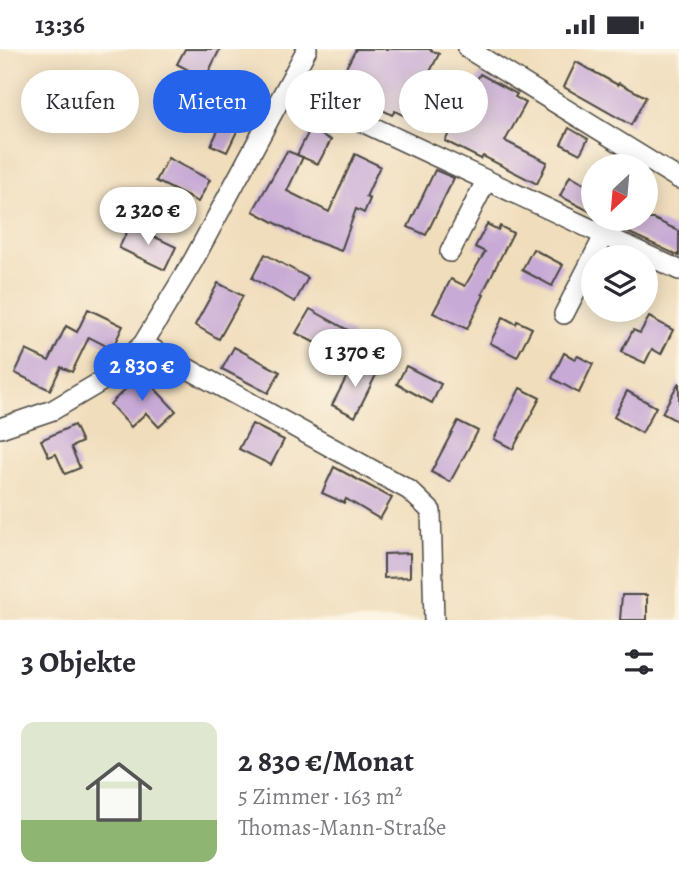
<!DOCTYPE html>
<html lang="de">
<meta charset="utf-8">
<style>
body{margin:0;font-family:Alegreya,serif;background:#f2f2f3;color:#2b2b33;height:100vh;display:flex;flex-direction:column;font-size:26px;white-space:nowrap}
*{box-sizing:border-box;margin:0}
p{font-size:23px;color:#7c7c81}
.icon{flex:none;width:38px;height:38px;fill:none;stroke:currentColor;stroke-width:2;stroke-linecap:round;stroke-linejoin:round}
.map{position:relative;height:571px;overflow:hidden}
.sheet{display:flex;flex-direction:column;background:#fff;flex:1}
.sheet>*{flex:none}
.guide{position:absolute;left:21px;top:21px;width:637px;height:63px;display:flex;gap:14px}
.needle{width:46px;rotate:206deg}
.tools{position:absolute;left:581px;top:105px;display:grid;gap:14px}
.tools a{display:grid;place-items:center;width:77px;height:77px;border-radius:50%;background:#fff;box-shadow:0 4px 18px #0003;font-size:35px}
.price{position:absolute;translate:-50% -60px;padding:0 16px;border-radius:24px;background:#fff;color:#222;font-size:23px;line-height:46px;filter:drop-shadow(0 2px 4px #0008)}
.price::after{content:'';position:absolute;left:50%;top:42px;width:21px;height:16px;margin-left:-10px;background:inherit;clip-path:polygon(0 0,100% 0,50% 100%)}
.price.on{background:#2563eb;color:#fff}
ul{padding:0;list-style:none}
li{display:flex;align-items:center;gap:21px;height:175px;padding:0 21px}
li+li{border-top:2px solid #e1e1e2}
li span{display:grid;place-items:center;flex:none;width:196px;height:140px;border-radius:14px;color:#555}
li>.icon{margin-inline-start:auto}
span .icon{width:84px;height:84px;fill:#fffc;stroke-width:1}
li b{font-size:30px}
h2{display:flex;justify-content:space-between;align-items:center;height:84px;padding:0 21px;font-size:30px}
.tag{padding:0 24px;border-radius:32px;background:#fff;box-shadow:0 4px 18px #0003;font-size:24px;line-height:63px}
.tag.on{background:#2563eb;color:#fff}
.status{display:flex;justify-content:space-between;align-items:center;height:49px;padding:0 35px;background:#fff;direction:ltr}
.status svg{height:19px;fill:currentColor}
.map>svg:first-child{display:block}
.building{fill:#c7aad5}
.lines{fill:none;stroke-linecap:round;stroke-linejoin:round}
.minor-casing{stroke:#494641;stroke-width:22}
.minor{stroke:#fff;stroke-width:19}
</style>
<div class="status"><b>13:36</b><svg viewBox="0 0 49 12"><path d="M0 12V9h3v3zM5 12V6h3v6zM10 12V3h3v9zM15 12V0h3v12zM26 1h20v11H26zM47 4h2v5h-2z"/></svg></div>
<div class="map">
<svg width="679" height="571" viewBox="0 0 679 571">
<rect width="100%" height="100%" fill="#fcf5e5"/>
<filter id="ink" filterUnits="userSpaceOnUse"><feTurbulence type="fractalNoise" baseFrequency=".0143" numOctaves="2"/><feDisplacementMap in="SourceGraphic" scale="14" xChannelSelector="R" yChannelSelector="G"/><feConvolveMatrix kernelMatrix="1 2 1 2 8 2 1 2 1" color-interpolation-filters="sRGB"/></filter>
<filter id="wash" filterUnits="userSpaceOnUse"><feTurbulence type="fractalNoise" baseFrequency=".00686" numOctaves="4" result="noise"/><feDisplacementMap in="SourceGraphic" scale="28" xChannelSelector="R" yChannelSelector="G"/><feGaussianBlur stdDeviation="1.57" result="paint"/><feColorMatrix in="noise" values="0 0 0 0 0 0 0 0 0 0 0 0 0 0 0 0 0 1.4 0 .05"/><feComposite in="paint" operator="in"/></filter>
<g filter="url(#wash)">
<rect width="100%" height="100%" fill="#f0ddbc"/>
<g id="blocks">
<g class="building">
<path d="M 185,0 L 220,0 L 205,30 L 177,15 Z"/>
<path d="M 356,0 L 429,0 L 439,5 L 413,56 L 417,58 L 411,70 L 395,62 L 392,66 L 336,37 Z"/>
<path d="M 576,13 L 618,36 L 619,34 L 646,48 L 631,76 L 564,38 Z"/>
<path d="M 480,25 L 517,45 L 515,48 L 526,54 L 505,92 L 547,113 L 537,135 L 483,107 L 481,110 L 445,92 Z"/>
<path d="M 223,71 L 239,78 L 227,103 L 211,96 Z"/>
<path d="M 569,79 L 588,90 L 580,105 L 561,95 Z"/>
<path d="M 310,80 L 331,91 L 318,115 L 297,106 Z"/>
<path d="M 287,102 L 303,108 L 287,142 L 329,163 L 355,105 L 380,117 L 366,148 L 370,150 L 364,164 L 356,160 L 341,202 L 298,186 L 253,162 Z"/>
<path d="M 168,109 L 210,131 L 198,153 L 156,132 Z"/>
<path d="M 435,121 L 454,129 L 426,186 L 408,178 Z"/>
<path d="M 570,127 L 593,140 L 593,164 L 560,147 Z"/>
<path d="M 628,170 L 654,170 L 679,182 L 679,207 L 623,181 Z"/>
<path d="M 487,175 L 498,181 L 500,177 L 513,184 L 482,245 L 484,246 L 467,280 L 433,264 L 451,230 L 465,237 L 485,203 L 475,198 Z"/>
<path d="M 130,176 L 176,198 L 165,221 L 119,199 Z"/>
<path d="M 533,200 L 563,216 L 552,237 L 522,221 Z"/>
<path d="M 265,205 L 308,229 L 295,253 L 252,229 Z"/>
<path d="M 218,234 L 243,247 L 219,290 L 195,276 Z"/>
<path d="M 88,260 L 123,277 L 112,300 L 89,288 L 72,323 L 61,318 L 50,341 L 15,324 L 26,301 L 49,312 L 66,277 L 77,283 Z"/>
<path d="M 310,260 L 353,284 L 340,307 L 296,284 Z"/>
<path d="M 503,268 L 516,275 L 517,272 L 532,279 L 517,308 L 490,294 Z"/>
<path d="M 649,268 L 673,281 L 661,305 L 652,300 L 645,314 L 621,303 L 633,281 L 640,284 Z"/>
<path d="M 234,298 L 280,323 L 268,344 L 222,320 Z"/>
<path d="M 564,304 L 575,310 L 578,307 L 593,315 L 579,344 L 552,329 Z"/>
<path d="M 355,312 L 377,324 L 355,368 L 332,356 Z"/>
<path d="M 406,317 L 441,335 L 432,354 L 397,335 Z"/>
<path d="M 141,325 L 176,362 L 159,378 L 146,364 L 131,378 L 110,355 Z"/>
<path d="M 679,333 L 679,373 L 662,364 Z"/>
<path d="M 520,339 L 540,349 L 513,400 L 494,390 Z"/>
<path d="M 627,342 L 656,358 L 642,384 L 614,368 Z"/>
<path d="M 458,372 L 478,382 L 450,433 L 431,423 Z"/>
<path d="M 252,375 L 284,391 L 271,416 L 239,400 Z"/>
<path d="M 74,376 L 82,393 L 71,398 L 80,419 L 65,425 L 56,405 L 49,408 L 41,391 Z"/>
<path d="M 334,418 L 392,449 L 380,470 L 346,450 L 344,454 L 322,444 Z"/>
<path d="M 410,504 L 410,528 L 384,529 L 384,505 Z"/>
<path d="M 622,546 L 647,546 L 647,571 L 620,571 Z"/>
</g>
</g>
</g>
<g filter="url(#ink)">
<use href="#blocks" fill-opacity="0" stroke="#494641" stroke-width="2"/>
<g class="lines">
<g class="minor-casing">
<g id="minor">
<path d="M 468,0 L 679,130"/>
<path d="M 287,38 L 679,221"/>
<path d="M 450,203 L 486,132"/>
<path d="M 564,265 L 604,187"/>
<path d="M 143,295 L 409,441 L 431,462 L 434,571"/>
<path d="M 0,379 L 53,361 L 107,329 L 143,295 L 193,212 L 307,0"/>
</g>
</g>
<use href="#minor" class="minor"/>
</g>
</g>
</svg>
<div class="tools">
<a><svg class="needle" viewBox="-14 -14 28 28"><path d="M0-13l5 13h-10z" fill="#e53935"/><path d="M0 13l5-13h-10z" fill="#7c7c81"/></svg></a>
<a><svg class="icon" aria-label="layers" viewBox="0 0 24 24"><path d="M12 4l9 5-9 5-9-5zM3 14l9 5 9-5"/></svg></a>
</div>
<b class="price" style="left:148px;top:198px">2 320 €</b>
<b class="price" style="left:355px;top:340px">1 370 €</b>
<b class="price on" style="left:142px;top:354px">2 830 €</b>
<div class="guide">
<a class="tag">Kaufen</a>
<a class="tag on">Mieten</a>
<a class="tag">Filter</a>
<a class="tag">Neu</a>
</div>
</div>
<section class="sheet">
<h2>3 Objekte<svg class="icon" aria-label="filters" viewBox="0 0 24 24"><path d="M4 7h16M4 17h16"/><circle cx="9" cy="7" r="2"/><circle cx="15" cy="17" r="2"/></svg></h2>
<ul>
<li><span style="background:linear-gradient(#dfe7d0 70%,#8fb573 0)"><svg class="icon" aria-label="home" viewBox="0 0 24 24"><path d="M3 11l9-7 9 7M6 9v11h12V9"/></svg></span><div><b>2 830 €/Monat</b><p>5 Zimmer · 163 m²</p><p>Thomas-Mann-Straße</p></div></li>
</ul>
</section>
